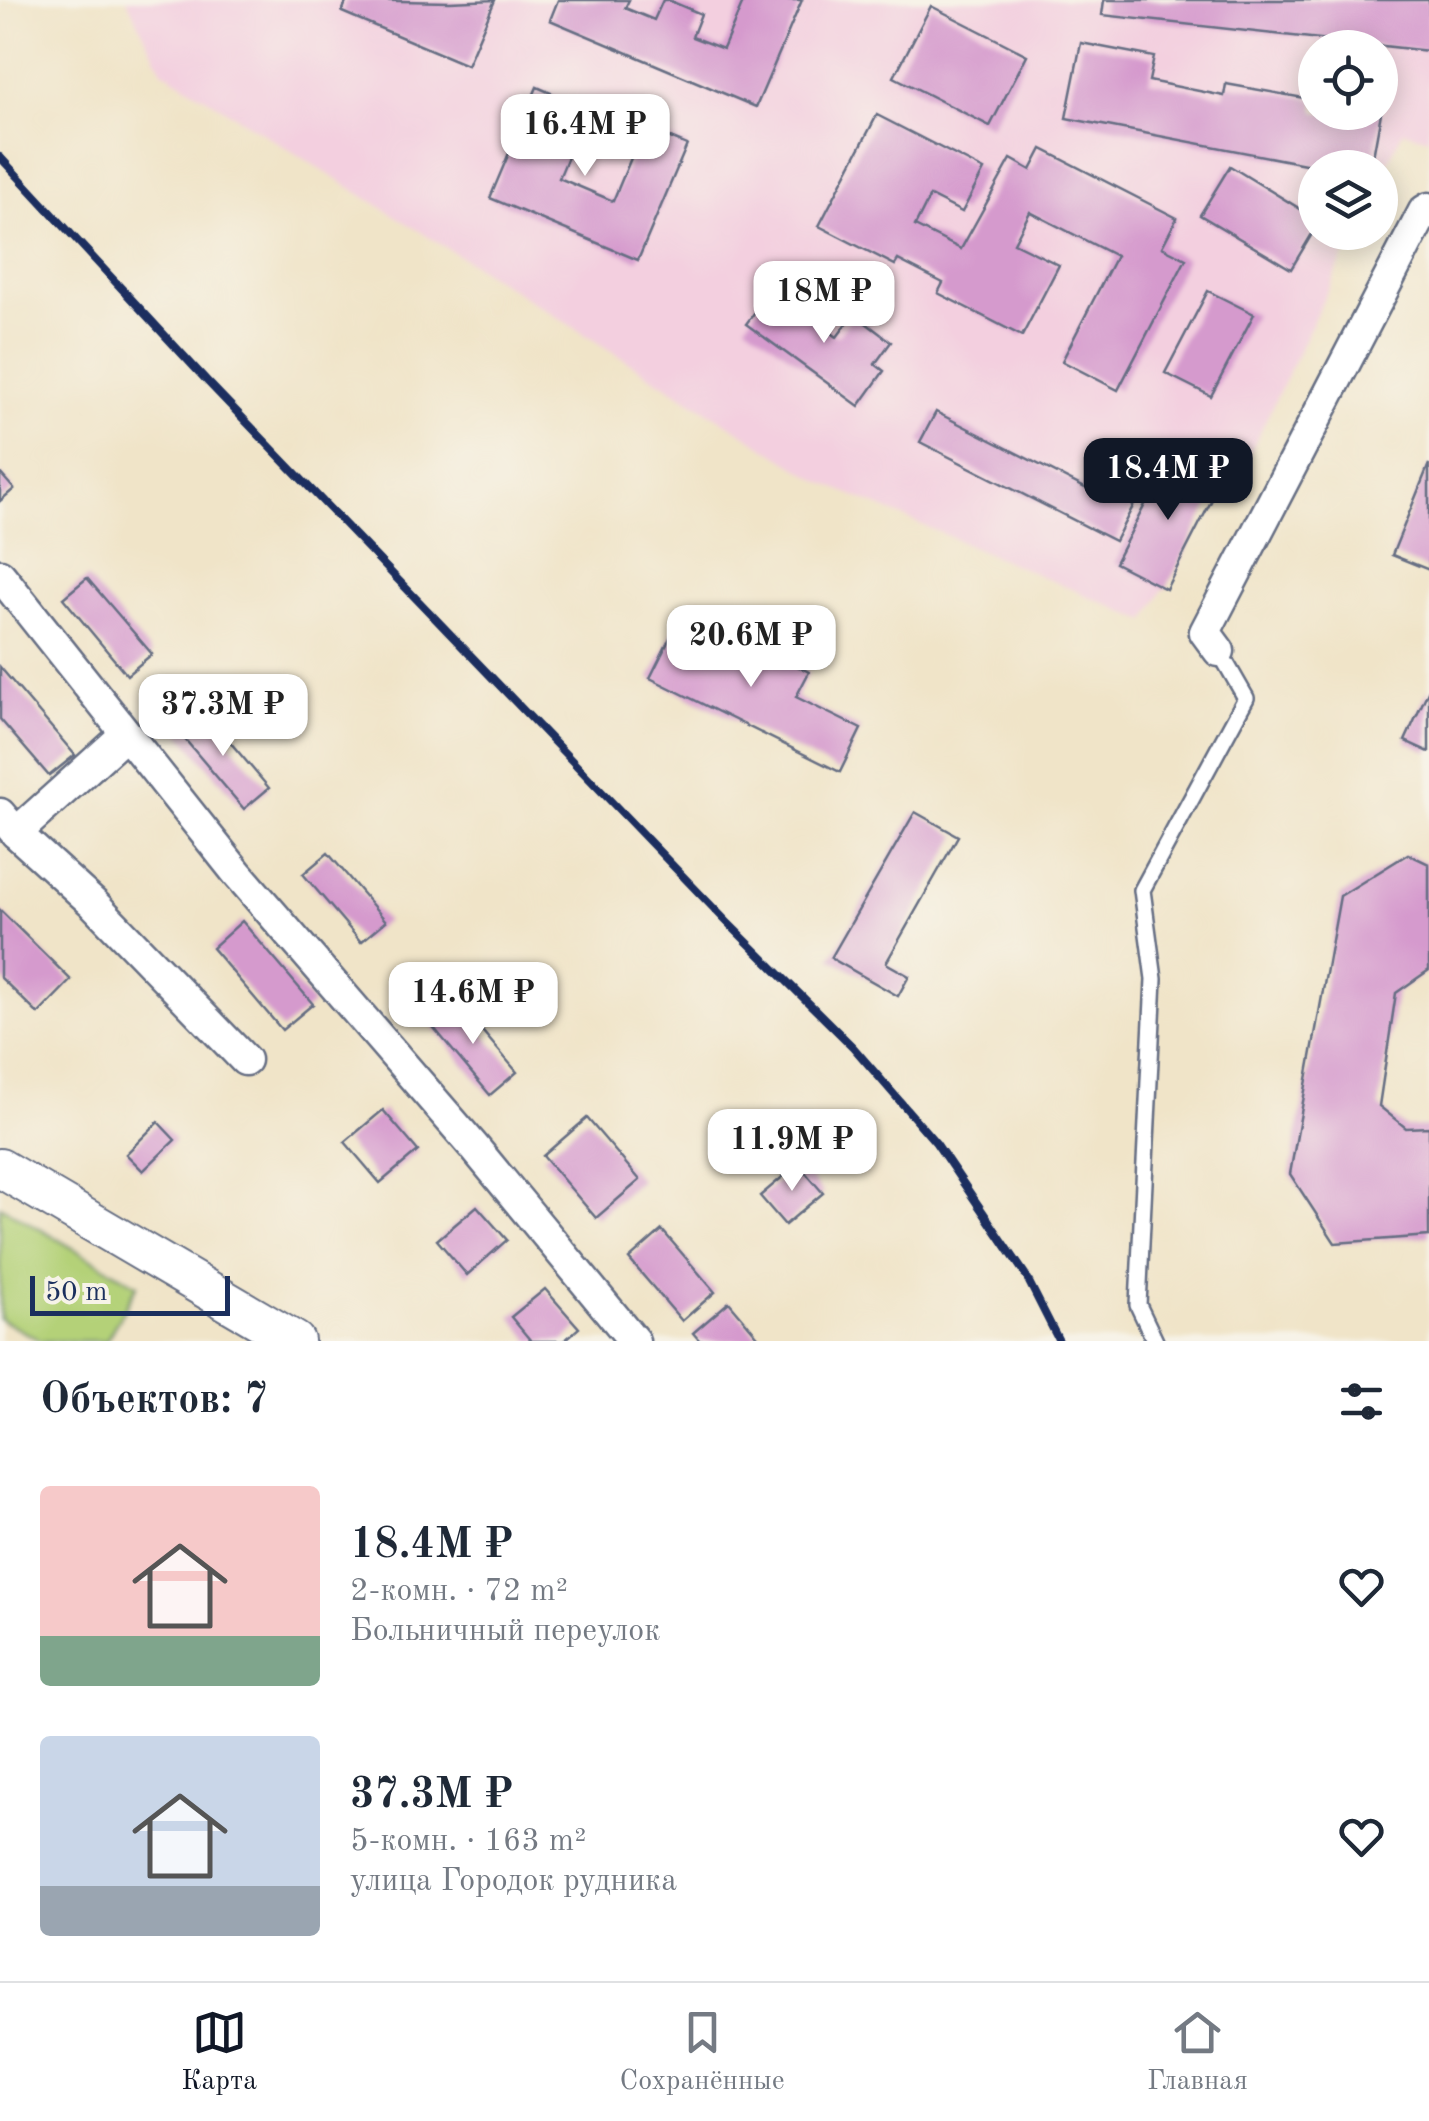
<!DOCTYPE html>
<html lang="ru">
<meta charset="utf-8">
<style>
body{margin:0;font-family:"Old Standard TT",serif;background:#f6f6f7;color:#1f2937;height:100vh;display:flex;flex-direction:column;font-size:38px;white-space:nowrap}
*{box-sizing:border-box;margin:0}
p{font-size:32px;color:#747a83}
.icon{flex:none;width:55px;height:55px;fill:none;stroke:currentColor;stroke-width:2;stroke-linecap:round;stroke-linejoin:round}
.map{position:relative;height:1341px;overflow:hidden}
.drawer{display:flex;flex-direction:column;background:#fff;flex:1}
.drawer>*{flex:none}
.tools{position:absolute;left:1298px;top:30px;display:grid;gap:20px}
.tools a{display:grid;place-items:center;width:100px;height:100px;border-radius:50%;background:#fff;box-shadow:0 5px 25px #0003;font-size:50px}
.scale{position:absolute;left:30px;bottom:25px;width:200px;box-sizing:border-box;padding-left:10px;border:5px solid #1b2f5e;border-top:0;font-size:28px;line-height:35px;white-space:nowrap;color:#1b2f5e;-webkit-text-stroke:8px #f7f3e8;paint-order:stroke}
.price{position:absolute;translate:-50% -85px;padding:0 22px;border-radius:20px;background:#fff;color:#222;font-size:32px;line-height:65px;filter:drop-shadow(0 2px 5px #0008)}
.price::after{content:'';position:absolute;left:50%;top:60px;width:30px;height:22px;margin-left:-15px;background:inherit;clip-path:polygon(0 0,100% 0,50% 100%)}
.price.active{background:#111827;color:#fff}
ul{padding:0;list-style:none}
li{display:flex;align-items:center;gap:30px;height:250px;padding:0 40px}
li span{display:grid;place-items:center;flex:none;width:280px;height:200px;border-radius:10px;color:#555}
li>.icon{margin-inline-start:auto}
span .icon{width:120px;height:120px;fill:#fffc;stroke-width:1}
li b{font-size:42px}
h2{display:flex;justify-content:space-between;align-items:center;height:120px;padding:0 40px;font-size:42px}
.tab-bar{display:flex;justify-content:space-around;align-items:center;height:140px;border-top:2px solid #e0e1e3;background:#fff;font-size:28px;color:#747a83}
.tab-bar a{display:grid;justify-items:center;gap:5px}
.tab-bar .active{color:#111827}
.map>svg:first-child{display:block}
.built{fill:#f3cfdf;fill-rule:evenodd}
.green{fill:#b4d178;stroke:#68806b;stroke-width:2.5}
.building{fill:#d59acd}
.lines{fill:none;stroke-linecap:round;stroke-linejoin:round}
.service-casing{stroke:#666e83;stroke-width:20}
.minor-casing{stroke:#666e83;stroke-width:35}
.tertiary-casing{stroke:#666e83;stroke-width:42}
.service{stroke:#fff;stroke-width:15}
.minor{stroke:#fff;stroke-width:30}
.tertiary{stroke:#fff;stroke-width:38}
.rail{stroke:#1b2f5e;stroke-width:8}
</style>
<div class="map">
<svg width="1429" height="1341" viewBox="0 0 1429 1341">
<rect width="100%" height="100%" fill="#f7f3e8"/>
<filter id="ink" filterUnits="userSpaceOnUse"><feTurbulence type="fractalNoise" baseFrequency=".01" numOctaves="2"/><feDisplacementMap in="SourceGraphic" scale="20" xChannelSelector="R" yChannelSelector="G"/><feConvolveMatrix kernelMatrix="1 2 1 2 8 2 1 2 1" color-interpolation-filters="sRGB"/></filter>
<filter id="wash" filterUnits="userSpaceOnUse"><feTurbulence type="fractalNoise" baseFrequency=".0048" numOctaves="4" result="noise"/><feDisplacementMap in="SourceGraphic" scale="40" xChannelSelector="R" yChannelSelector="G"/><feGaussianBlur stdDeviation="2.25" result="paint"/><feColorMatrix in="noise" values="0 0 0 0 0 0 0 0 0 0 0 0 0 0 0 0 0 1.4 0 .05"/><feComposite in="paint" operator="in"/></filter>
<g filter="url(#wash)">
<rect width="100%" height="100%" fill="#f0e4c8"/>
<path class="built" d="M 127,0 L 1429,0 L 1429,138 L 1403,131 L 1380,179 L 1380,168 L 1315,168 L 1315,232 L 1355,233 L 1250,453 L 1221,482 L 1146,621 L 819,481 L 162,70 ZM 1315,48 L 1380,48 L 1380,112 L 1315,112 Z"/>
<path class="green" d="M 0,1206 L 137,1285 L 106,1341 L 41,1341 L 0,1319 Z"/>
<g id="blocks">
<g class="building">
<path d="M 347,0 L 450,2 L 495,0 L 467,65 L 342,12 Z"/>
<path d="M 558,0 L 629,0 L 625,8 L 654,20 L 663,0 L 668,0 L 701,14 L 692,37 L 723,49 L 744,0 L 802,0 L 756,107 L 550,20 Z"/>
<path d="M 1104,0 L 1429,0 L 1429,51 L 1102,15 Z"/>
<path d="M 931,6 L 1027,55 L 990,126 L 894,77 Z"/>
<path d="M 1081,43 L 1154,57 L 1149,81 L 1224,96 L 1226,84 L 1315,100 L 1315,112 L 1381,113 L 1371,168 L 1326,168 L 1066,118 Z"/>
<path d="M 537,87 L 588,109 L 559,178 L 613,201 L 644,127 L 687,145 L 638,260 L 490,198 Z"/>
<path d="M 877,115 L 984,170 L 962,212 L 930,196 L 915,226 L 961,249 L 1011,159 L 1031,170 L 1042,149 L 1177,218 L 1162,247 L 1186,259 L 1118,390 L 1062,361 L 1116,256 L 1030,212 L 1014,243 L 1059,265 L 1022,336 L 938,293 L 943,283 L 898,260 L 895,265 L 819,226 Z"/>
<path d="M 1230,166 L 1315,218 L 1315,229 L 1291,269 L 1200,215 Z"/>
<path d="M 772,289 L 837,337 L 854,314 L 891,342 L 875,364 L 884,371 L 859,406 L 746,324 Z"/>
<path d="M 1208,291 L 1254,314 L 1211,396 L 1165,373 Z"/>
<path d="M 936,412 L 1093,492 L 1105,468 L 1143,487 L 1115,541 L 920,442 Z"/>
<path d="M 1170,456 L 1221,482 L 1166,589 L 1115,563 Z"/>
<path d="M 1429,464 L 1429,570 L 1392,555 Z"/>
<path d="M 0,473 L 14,489 L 0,501 Z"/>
<path d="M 87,578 L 152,654 L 127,675 L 63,598 Z"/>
<path d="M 684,610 L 809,672 L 796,697 L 861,729 L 840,772 L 650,678 Z"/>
<path d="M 0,667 L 75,755 L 49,776 L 0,719 Z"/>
<path d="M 1429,689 L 1429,752 L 1405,741 Z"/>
<path d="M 202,709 L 269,788 L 244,809 L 177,730 Z"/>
<path d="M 915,812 L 958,836 L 886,963 L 909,976 L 898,996 L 831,958 Z"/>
<path d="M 328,853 L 386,921 L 361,942 L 303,874 Z"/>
<path d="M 1408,854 L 1429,864 L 1429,970 L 1396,993 L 1379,1106 L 1406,1128 L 1429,1127 L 1429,1236 L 1335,1243 L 1290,1174 L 1340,896 Z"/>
<path d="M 0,910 L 71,980 L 38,1014 L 0,977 Z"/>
<path d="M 242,921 L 313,1004 L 282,1030 L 212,948 Z"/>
<path d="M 455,999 L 517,1072 L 490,1095 L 429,1022 Z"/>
<path d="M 383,1110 L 418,1151 L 380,1183 L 345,1142 Z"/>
<path d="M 587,1118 L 640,1180 L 596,1218 L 543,1156 Z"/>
<path d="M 158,1122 L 175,1140 L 143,1171 L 126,1154 Z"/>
<path d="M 798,1164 L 823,1193 L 785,1225 L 760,1196 Z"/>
<path d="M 477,1206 L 507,1240 L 467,1275 L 437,1240 Z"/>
<path d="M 662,1230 L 715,1292 L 682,1321 L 629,1259 Z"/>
<path d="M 545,1289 L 579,1328 L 564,1341 L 531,1341 L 511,1317 Z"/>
<path d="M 729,1302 L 762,1341 L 700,1341 L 693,1333 Z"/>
</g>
</g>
</g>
<g filter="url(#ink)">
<use href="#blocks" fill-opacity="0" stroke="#666e83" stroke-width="2.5"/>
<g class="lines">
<g class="service-casing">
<path id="service" d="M 1155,1341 L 1138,1305 L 1154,979 L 1142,890 L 1246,698 L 1219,651"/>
</g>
<g class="minor-casing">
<g id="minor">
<path d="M 0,575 L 237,873 L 474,1147 L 634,1341"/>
<path d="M 1219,651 L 1205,632 L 1424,211 L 1429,208"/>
<path d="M 0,814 L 16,833 L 94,904 L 245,1060"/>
<path d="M 16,833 L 126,734"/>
</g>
</g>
<g class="tertiary-casing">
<path id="tertiary" d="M 0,1168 L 295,1341"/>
</g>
<use href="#service" class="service"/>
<use href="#minor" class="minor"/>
<use href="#tertiary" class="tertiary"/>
<path class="rail" d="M 0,157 L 208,382 L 726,921 L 853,1047 L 936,1143 L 1025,1274 L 1059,1341"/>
</g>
</g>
</svg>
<div class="tools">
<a><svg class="icon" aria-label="locate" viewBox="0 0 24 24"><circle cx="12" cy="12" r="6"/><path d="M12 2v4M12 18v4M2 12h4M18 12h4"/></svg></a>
<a><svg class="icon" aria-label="layers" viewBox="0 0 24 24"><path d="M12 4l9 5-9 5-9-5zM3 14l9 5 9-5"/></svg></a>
</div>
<div class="scale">50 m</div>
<b class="price" style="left:585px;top:179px">16.4M ₽</b>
<b class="price" style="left:824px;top:346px">18M ₽</b>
<b class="price active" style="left:1168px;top:523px">18.4M ₽</b>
<b class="price" style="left:751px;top:690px">20.6M ₽</b>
<b class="price" style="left:223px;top:759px">37.3M ₽</b>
<b class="price" style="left:473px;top:1047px">14.6M ₽</b>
<b class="price" style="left:792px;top:1194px">11.9M ₽</b>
</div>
<section class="drawer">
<h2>Объектов: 7<svg class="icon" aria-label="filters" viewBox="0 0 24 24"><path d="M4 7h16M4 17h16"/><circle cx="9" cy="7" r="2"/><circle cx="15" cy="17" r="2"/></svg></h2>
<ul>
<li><span style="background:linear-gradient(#f6c9c9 75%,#7fa58c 0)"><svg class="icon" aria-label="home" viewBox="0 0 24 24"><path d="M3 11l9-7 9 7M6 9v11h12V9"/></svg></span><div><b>18.4M ₽</b><p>2-комн. · 72 m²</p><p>Больничный переулок</p></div><svg class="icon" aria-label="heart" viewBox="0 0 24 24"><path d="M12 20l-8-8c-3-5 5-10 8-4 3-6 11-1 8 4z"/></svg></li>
<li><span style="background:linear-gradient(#c9d6e8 75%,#9aa5b1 0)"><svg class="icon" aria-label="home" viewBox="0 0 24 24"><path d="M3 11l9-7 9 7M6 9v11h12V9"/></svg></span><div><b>37.3M ₽</b><p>5-комн. · 163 m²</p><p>улица Городок рудника</p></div><svg class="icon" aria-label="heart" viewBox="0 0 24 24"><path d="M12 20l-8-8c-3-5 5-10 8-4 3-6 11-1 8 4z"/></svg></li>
</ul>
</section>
<nav class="tab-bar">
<a class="active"><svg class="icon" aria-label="map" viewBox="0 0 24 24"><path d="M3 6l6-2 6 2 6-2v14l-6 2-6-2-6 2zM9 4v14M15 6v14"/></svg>Карта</a>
<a><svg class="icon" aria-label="saved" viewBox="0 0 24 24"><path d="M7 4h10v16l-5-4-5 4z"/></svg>Сохранённые</a>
<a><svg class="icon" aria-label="home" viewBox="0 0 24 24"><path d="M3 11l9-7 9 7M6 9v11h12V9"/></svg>Главная</a>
</nav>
